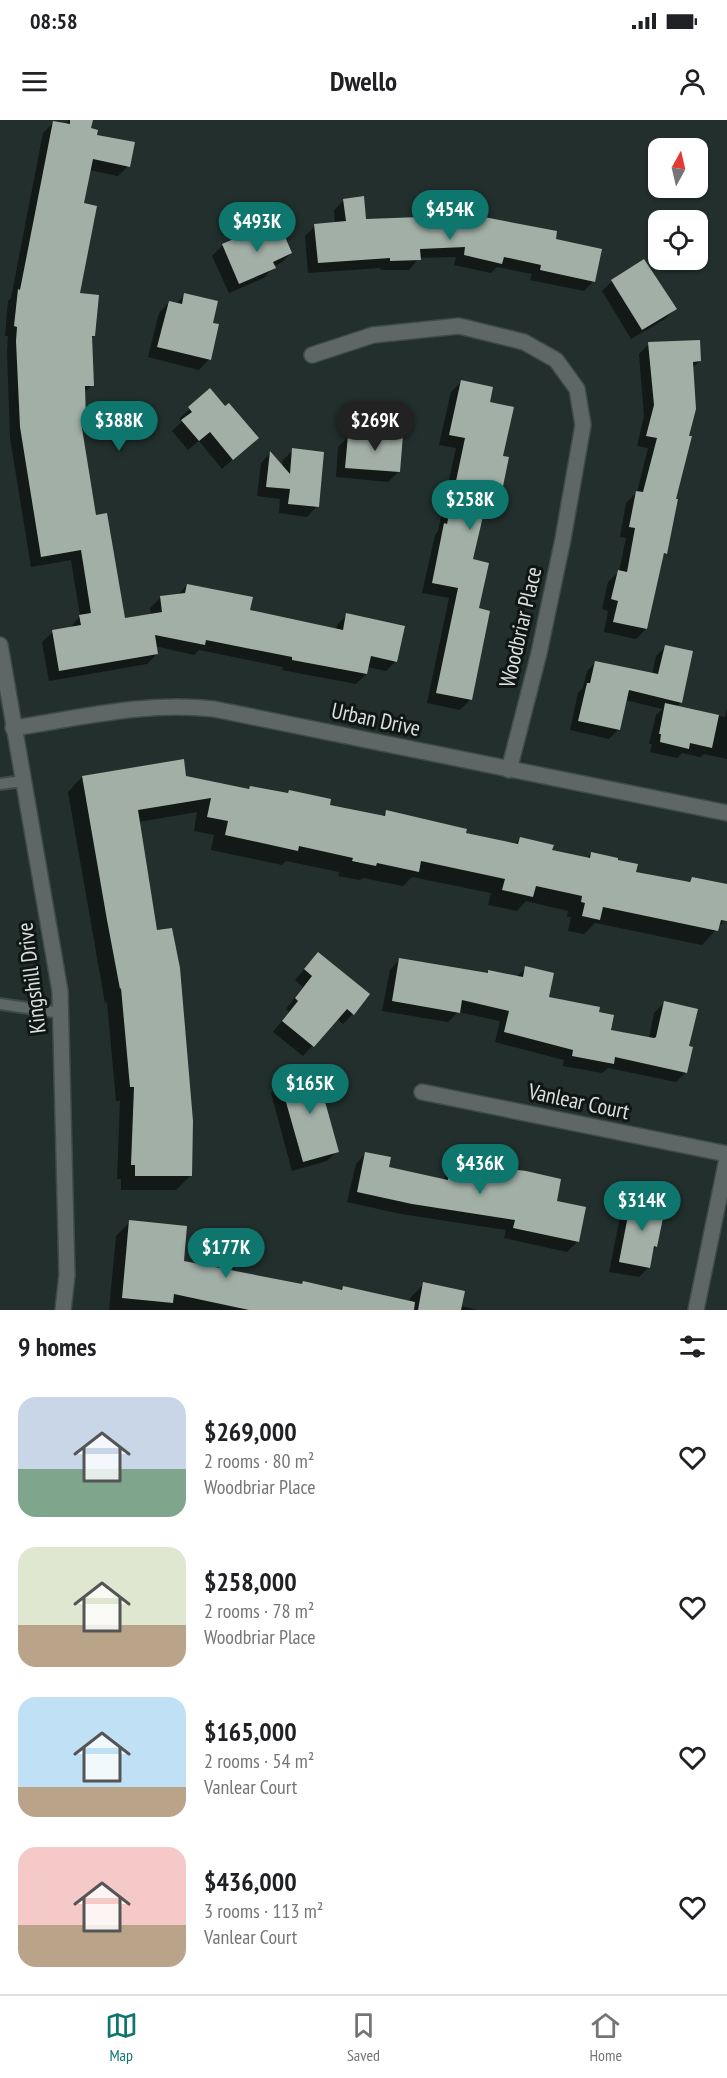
<!DOCTYPE html>
<meta charset="utf-8">
<style>
body{margin:0;font-family:"PT Sans Narrow",sans-serif;background:#f6f6f6;color:#202124;height:100vh;display:flex;flex-direction:column;font-size:22px;white-space:nowrap}
*{box-sizing:border-box;margin:0}
p{font-size:20px;color:#757577}
.icon{flex:none;width:33px;height:33px;fill:none;stroke:currentColor;stroke-width:2;stroke-linecap:round;stroke-linejoin:round}
.map{position:relative;height:1190px;overflow:hidden}
.side{display:flex;flex-direction:column;background:#fff;flex:1}
.side>*{flex:none}
.needle{width:39px;rotate:8deg}
.tools{position:absolute;left:648px;top:18px;display:grid;gap:12px}
.tools a{display:grid;place-items:center;width:60px;height:60px;border-radius:12px;background:#fff;box-shadow:0 2px 4px #0004;font-size:30px}
.price{position:absolute;translate:-50% -51px;padding:0 14px;border-radius:21px;background:#0f766e;color:#fff;font-size:20px;line-height:39px;filter:drop-shadow(0 2px 3px #0008)}
.price::after{content:'';position:absolute;left:50%;top:36px;width:18px;height:14px;margin-left:-9px;background:inherit;clip-path:polygon(0 0,100% 0,50% 100%)}
.price.active{background:#222;color:#fff}
ul{padding:0;list-style:none}
li{display:flex;align-items:center;gap:18px;height:150px;padding:0 18px}
li span{display:grid;place-items:center;flex:none;width:168px;height:120px;border-radius:18px;color:#555}
li>.icon{margin-inline-start:auto}
span .icon{width:72px;height:72px;fill:#fffc;stroke-width:1}
li b{font-size:26px}
h2{display:flex;justify-content:space-between;align-items:center;height:72px;padding:0 18px;font-size:26px}
.status{display:flex;justify-content:space-between;align-items:center;height:42px;padding:0 30px;background:#fff;direction:ltr}
.status svg{height:16px;fill:currentColor}
header{display:flex;justify-content:space-between;align-items:center;height:78px;padding:0 18px;background:#fff;font-size:27px;font-weight:700}
.dock{display:flex;justify-content:space-around;align-items:center;height:84px;border-top:2px solid #e0e0e0;background:#fff;font-size:16px;color:#757577}
.dock a{display:grid;justify-items:center;gap:3px}
.dock .active{color:#0f766e}
.map>svg:first-child{display:block}
.shadow{fill:#0007}
.building{fill:#a2afa7}
.lines{fill:none;stroke-linecap:round;stroke-linejoin:round}
.lane-casing{stroke:#3f4b48;stroke-width:14}
.street-casing{stroke:#3f4b48;stroke-width:18}
.lane{stroke:#5f6666;stroke-width:10}
.street{stroke:#5f6666;stroke-width:15}
.labels{text-anchor:middle;dominant-baseline:central;stroke-width:6;stroke-linejoin:round;paint-order:stroke}
.street-label{font-size:22px;fill:#d9e0de;stroke:#101614}
</style>
<div class="status"><b>08:58</b><svg viewBox="0 0 49 12"><path d="M0 12V9h3v3zM5 12V6h3v6zM10 12V3h3v9zM15 12V0h3v12zM26 1h20v11H26zM47 4h2v5h-2z"/></svg></div>
<header><svg class="icon" aria-label="menu" viewBox="0 0 24 24"><path d="M4 6h16M4 12h16M4 18h16"/></svg>Dwello<svg class="icon" aria-label="person" viewBox="0 0 24 24"><circle cx="12" cy="8" r="4"/><path d="M4 21q1-7 8-7t8 7"/></svg></header>
<div class="map">
<svg width="727" height="1190" viewBox="0 0 727 1190">
<rect width="100%" height="100%" fill="#222f2c"/>
<g class="shadow">
<path d="M 69,0 L 85,0 L 96,16 L 128,46 L 118,56 L 89,50 L 82,85 L 78,174 L 94,216 L 90,219 L 92,265 L 83,274 L 84,301 L 80,305 L 95,397 L 124,500 L 151,495 L 150,488 L 160,478 L 177,476 L 187,465 L 248,491 L 336,510 L 337,505 L 347,495 L 396,541 L 386,551 L 367,547 L 366,554 L 356,564 L 282,550 L 283,547 L 199,530 L 194,535 L 155,526 L 157,534 L 147,544 L 49,561 L 42,522 L 53,512 L 70,508 L 80,496 L 71,440 L 31,447 L 10,318 L 7,232 L 8,216 L 5,216 L 8,181 L 11,178 L 43,13 L 53,3 L 65,5 Z"/>
<path d="M 344,80 L 365,100 L 441,98 L 447,92 L 554,120 L 594,161 L 584,171 L 530,160 L 532,154 L 497,147 L 491,153 L 454,145 L 456,137 L 419,138 L 409,150 L 381,150 L 380,148 L 308,153 L 305,116 L 315,106 L 335,104 L 334,90 Z"/>
<path d="M 242,117 L 244,121 L 291,133 L 281,143 L 274,146 L 264,158 L 229,173 L 212,136 L 222,126 Z"/>
<path d="M 612,161 L 675,189 L 665,199 L 631,219 L 602,171 Z"/>
<path d="M 185,175 L 211,204 L 209,239 L 199,250 L 148,237 L 159,193 L 169,182 L 176,184 Z"/>
<path d="M 649,224 L 700,241 L 692,248 L 666,433 L 661,438 L 646,509 L 636,519 L 604,512 L 608,491 L 602,489 L 608,462 L 619,452 L 626,418 L 620,417 L 626,383 L 637,372 L 648,328 L 637,326 L 644,296 L 639,234 Z"/>
<path d="M 461,262 L 488,283 L 502,337 L 500,375 L 489,385 L 487,385 L 486,392 L 481,397 L 472,440 L 477,490 L 489,492 L 470,580 L 460,590 L 427,583 L 449,478 L 422,473 L 435,415 L 438,411 L 456,328 L 439,325 L 451,272 Z"/>
<path d="M 210,270 L 225,288 L 257,318 L 222,349 L 199,321 L 188,330 L 172,311 L 182,302 L 179,299 Z"/>
<path d="M 373,314 L 399,351 L 388,362 L 336,357 L 338,327 L 348,317 L 369,318 Z"/>
<path d="M 293,330 L 317,386 L 307,397 L 279,393 L 280,379 L 257,376 L 261,343 L 270,333 L 282,347 L 283,340 Z"/>
<path d="M 665,527 L 681,583 L 676,587 L 725,597 L 727,588 L 727,639 L 704,634 L 700,637 L 682,633 L 677,638 L 650,632 L 652,624 L 649,624 L 656,595 L 662,589 L 625,580 L 618,610 L 609,619 L 570,610 L 578,573 L 583,568 L 587,551 L 596,542 L 652,555 L 656,536 Z"/>
<path d="M 82,657 L 185,657 L 247,670 L 250,667 L 286,675 L 289,671 L 328,686 L 381,697 L 387,691 L 464,714 L 514,725 L 520,719 L 551,731 L 586,739 L 591,733 L 634,753 L 687,763 L 692,758 L 727,766 L 727,790 L 725,800 L 702,825 L 595,803 L 584,814 L 568,811 L 571,797 L 567,797 L 568,791 L 526,781 L 517,791 L 488,785 L 491,773 L 412,757 L 403,766 L 363,758 L 360,760 L 338,756 L 339,752 L 286,741 L 282,745 L 211,730 L 214,715 L 194,711 L 197,692 L 138,702 L 156,812 L 191,1055 L 176,1070 L 121,1070 L 121,1059 L 117,1059 L 120,981 L 116,981 L 107,882 L 105,883 L 68,672 Z"/>
<path d="M 318,834 L 353,894 L 343,904 L 337,899 L 303,936 L 273,912 L 289,892 L 286,889 L 303,867 L 295,860 Z"/>
<path d="M 400,839 L 486,855 L 489,851 L 516,857 L 526,848 L 547,878 L 597,893 L 610,911 L 649,919 L 654,893 L 664,883 L 687,927 L 686,952 L 676,962 L 608,948 L 602,953 L 563,946 L 564,940 L 495,922 L 500,901 L 458,892 L 448,902 L 382,891 L 390,850 Z"/>
<path d="M 281,963 L 327,976 L 323,980 L 337,1031 L 327,1041 L 292,1051 L 271,973 Z"/>
<path d="M 366,1033 L 387,1048 L 443,1060 L 449,1054 L 460,1056 L 471,1045 L 555,1082 L 577,1122 L 567,1132 L 504,1118 L 506,1110 L 401,1094 L 347,1082 L 356,1044 Z"/>
<path d="M 635,1078 L 656,1127 L 652,1131 L 649,1147 L 639,1157 L 609,1152 L 620,1097 L 625,1088 Z"/>
<path d="M 130,1102 L 183,1142 L 339,1171 L 343,1167 L 409,1182 L 410,1178 L 424,1164 L 460,1186 L 478,1190 L 109,1190 L 116,1116 Z"/>
</g>
<g class="building">
<path d="M 70,0 L 93,0 L 91,8 L 98,10 L 97,15 L 135,22 L 130,47 L 93,39 L 84,83 L 97,86 L 80,173 L 99,175 L 95,216 L 92,216 L 94,266 L 85,266 L 86,301 L 81,302 L 96,395 L 107,393 L 125,498 L 162,492 L 160,476 L 185,473 L 187,464 L 253,477 L 250,490 L 343,510 L 346,493 L 405,506 L 397,542 L 371,536 L 367,554 L 292,540 L 292,537 L 206,520 L 205,525 L 155,515 L 158,534 L 59,551 L 52,510 L 81,505 L 79,495 L 91,493 L 81,430 L 41,437 L 20,307 L 16,221 L 17,207 L 14,206 L 18,169 L 20,170 L 53,1 L 70,4 Z"/>
<path d="M 364,76 L 366,99 L 447,96 L 447,90 L 557,111 L 556,119 L 602,129 L 595,162 L 540,150 L 541,145 L 504,137 L 502,144 L 464,135 L 465,127 L 420,129 L 421,140 L 390,141 L 390,138 L 318,143 L 314,104 L 346,101 L 343,79 Z"/>
<path d="M 279,103 L 292,133 L 273,142 L 276,148 L 239,164 L 222,124 L 243,115 L 245,119 Z"/>
<path d="M 644,139 L 677,189 L 642,210 L 611,160 Z"/>
<path d="M 184,173 L 218,181 L 213,203 L 219,204 L 211,240 L 157,227 L 169,181 L 182,184 Z"/>
<path d="M 700,220 L 701,241 L 693,242 L 696,289 L 689,316 L 692,316 L 676,379 L 678,379 L 667,434 L 664,433 L 647,509 L 613,502 L 618,481 L 611,479 L 618,450 L 627,452 L 635,408 L 629,407 L 636,371 L 643,372 L 657,318 L 646,316 L 654,285 L 648,222 Z"/>
<path d="M 461,260 L 493,267 L 490,282 L 514,287 L 503,336 L 509,337 L 501,376 L 491,374 L 487,393 L 484,392 L 473,439 L 489,443 L 479,488 L 490,491 L 472,580 L 436,573 L 458,468 L 432,463 L 444,403 L 447,404 L 465,318 L 449,315 Z"/>
<path d="M 210,268 L 225,286 L 229,283 L 259,318 L 233,340 L 210,312 L 199,321 L 181,300 L 192,292 L 188,287 Z"/>
<path d="M 373,312 L 403,315 L 400,352 L 345,348 L 348,315 L 373,317 Z"/>
<path d="M 292,328 L 324,332 L 319,387 L 288,384 L 290,369 L 266,367 L 270,331 L 290,354 Z"/>
<path d="M 665,525 L 693,531 L 682,583 L 629,570 L 620,610 L 578,601 L 587,563 L 590,563 L 595,541 L 658,554 Z"/>
<path d="M 665,583 L 719,595 L 712,628 L 690,623 L 689,629 L 660,622 L 661,614 L 659,614 Z"/>
<path d="M 184,639 L 186,656 L 249,669 L 250,666 L 288,673 L 289,670 L 331,679 L 330,685 L 385,696 L 386,690 L 467,709 L 466,713 L 518,724 L 520,717 L 554,725 L 552,730 L 590,738 L 591,732 L 618,738 L 618,740 L 638,744 L 636,752 L 690,762 L 692,757 L 727,764 L 727,801 L 721,800 L 718,811 L 603,787 L 600,800 L 582,796 L 585,783 L 581,782 L 582,776 L 536,766 L 533,777 L 502,770 L 505,759 L 421,741 L 419,752 L 377,743 L 376,746 L 352,741 L 353,738 L 299,726 L 298,731 L 225,715 L 228,701 L 207,697 L 211,678 L 138,690 L 157,810 L 172,808 L 180,848 L 193,1001 L 192,1056 L 135,1056 L 135,1045 L 131,1045 L 134,967 L 130,967 L 121,868 L 120,869 L 107,800 L 82,656 Z"/>
<path d="M 318,832 L 370,874 L 354,895 L 347,889 L 314,927 L 282,901 L 298,881 L 295,878 L 312,856 L 304,849 Z"/>
<path d="M 399,838 L 488,853 L 488,850 L 523,857 L 525,846 L 554,853 L 549,877 L 600,887 L 599,892 L 614,895 L 611,910 L 654,918 L 656,917 L 664,881 L 698,889 L 689,926 L 693,927 L 687,953 L 615,937 L 614,944 L 572,936 L 573,930 L 504,912 L 509,891 L 462,880 L 460,893 L 392,881 Z"/>
<path d="M 321,950 L 328,976 L 324,978 L 339,1032 L 303,1042 L 280,961 Z"/>
<path d="M 365,1032 L 391,1037 L 389,1047 L 448,1060 L 449,1052 L 469,1055 L 470,1044 L 526,1051 L 561,1059 L 557,1081 L 586,1087 L 579,1122 L 513,1108 L 515,1100 L 412,1084 L 357,1072 Z"/>
<path d="M 635,1077 L 664,1082 L 662,1093 L 664,1093 L 657,1127 L 654,1126 L 650,1148 L 619,1142 L 630,1085 L 633,1086 Z"/>
<path d="M 129,1100 L 187,1106 L 184,1141 L 302,1164 L 303,1161 L 342,1170 L 343,1166 L 415,1182 L 414,1190 L 249,1190 L 174,1174 L 173,1183 L 122,1178 Z"/>
<path d="M 423,1162 L 465,1171 L 461,1190 L 418,1190 Z"/>
</g>
<g class="lines">
<g class="lane-casing">
<g id="lane">
<path d="M 0,664 L 23,661"/>
<path d="M 0,884 L 61,893"/>
</g>
</g>
<g class="street-casing">
<g id="street">
<path d="M 312,235 L 373,215 L 459,206 L 524,222 L 556,240 L 577,269 L 583,305 L 563,419 L 539,533 L 509,650"/>
<path d="M 0,525 L 60,871 L 67,1155 L 63,1190"/>
<path d="M 13,608 C 79,598 147,581 214,589 L 727,693"/>
<path d="M 422,972 L 727,1034"/>
<path d="M 696,1190 L 727,1039"/>
</g>
</g>
<use href="#lane" class="lane"/>
<use href="#street" class="street"/>
</g>
<g class="labels">
<g class="street-label">
<text transform="translate(520 507) rotate(-77)">Woodbriar Place</text>
<text transform="translate(376 599) rotate(12)">Urban Drive</text>
<text transform="translate(31 858) rotate(-97)">Kingshill Drive</text>
<text transform="translate(579 981) rotate(12)">Vanlear Court</text>
</g>
</g>
</svg>
<div class="tools">
<a><svg class="needle" viewBox="-14 -14 28 28"><path d="M0-13l5 13h-10z" fill="#e53935"/><path d="M0 13l5-13h-10z" fill="#757577"/></svg></a>
<a><svg class="icon" aria-label="locate" viewBox="0 0 24 24"><circle cx="12" cy="12" r="6"/><path d="M12 2v4M12 18v4M2 12h4M18 12h4"/></svg></a>
</div>
<b class="price" style="left:450px;top:121px">$454K</b>
<b class="price" style="left:257px;top:133px">$493K</b>
<b class="price" style="left:119px;top:332px">$388K</b>
<b class="price active" style="left:375px;top:332px">$269K</b>
<b class="price" style="left:470px;top:411px">$258K</b>
<b class="price" style="left:310px;top:995px">$165K</b>
<b class="price" style="left:480px;top:1075px">$436K</b>
<b class="price" style="left:642px;top:1112px">$314K</b>
<b class="price" style="left:226px;top:1159px">$177K</b>
</div>
<section class="side">
<h2>9 homes<svg class="icon" aria-label="filters" viewBox="0 0 24 24"><path d="M4 7h16M4 17h16"/><circle cx="9" cy="7" r="2"/><circle cx="15" cy="17" r="2"/></svg></h2>
<ul>
<li><span style="background:linear-gradient(#c9d6e8 60%,#7fa58c 0)"><svg class="icon" aria-label="home" viewBox="0 0 24 24"><path d="M3 11l9-7 9 7M6 9v11h12V9"/></svg></span><div><b>$269,000</b><p>2 rooms · 80 m²</p><p>Woodbriar Place</p></div><svg class="icon" aria-label="heart" viewBox="0 0 24 24"><path d="M12 20l-8-8c-3-5 5-10 8-4 3-6 11-1 8 4z"/></svg></li>
<li><span style="background:linear-gradient(#dfe7d0 65%,#b9a48a 0)"><svg class="icon" aria-label="home" viewBox="0 0 24 24"><path d="M3 11l9-7 9 7M6 9v11h12V9"/></svg></span><div><b>$258,000</b><p>2 rooms · 78 m²</p><p>Woodbriar Place</p></div><svg class="icon" aria-label="heart" viewBox="0 0 24 24"><path d="M12 20l-8-8c-3-5 5-10 8-4 3-6 11-1 8 4z"/></svg></li>
<li><span style="background:linear-gradient(#bfe0f5 75%,#b9a48a 0)"><svg class="icon" aria-label="home" viewBox="0 0 24 24"><path d="M3 11l9-7 9 7M6 9v11h12V9"/></svg></span><div><b>$165,000</b><p>2 rooms · 54 m²</p><p>Vanlear Court</p></div><svg class="icon" aria-label="heart" viewBox="0 0 24 24"><path d="M12 20l-8-8c-3-5 5-10 8-4 3-6 11-1 8 4z"/></svg></li>
<li><span style="background:linear-gradient(#f6c9c9 65%,#b9a48a 0)"><svg class="icon" aria-label="home" viewBox="0 0 24 24"><path d="M3 11l9-7 9 7M6 9v11h12V9"/></svg></span><div><b>$436,000</b><p>3 rooms · 113 m²</p><p>Vanlear Court</p></div><svg class="icon" aria-label="heart" viewBox="0 0 24 24"><path d="M12 20l-8-8c-3-5 5-10 8-4 3-6 11-1 8 4z"/></svg></li>
</ul>
</section>
<nav class="dock">
<a class="active"><svg class="icon" aria-label="map" viewBox="0 0 24 24"><path d="M3 6l6-2 6 2 6-2v14l-6 2-6-2-6 2zM9 4v14M15 6v14"/></svg>Map</a>
<a><svg class="icon" aria-label="saved" viewBox="0 0 24 24"><path d="M7 4h10v16l-5-4-5 4z"/></svg>Saved</a>
<a><svg class="icon" aria-label="home" viewBox="0 0 24 24"><path d="M3 11l9-7 9 7M6 9v11h12V9"/></svg>Home</a>
</nav>
